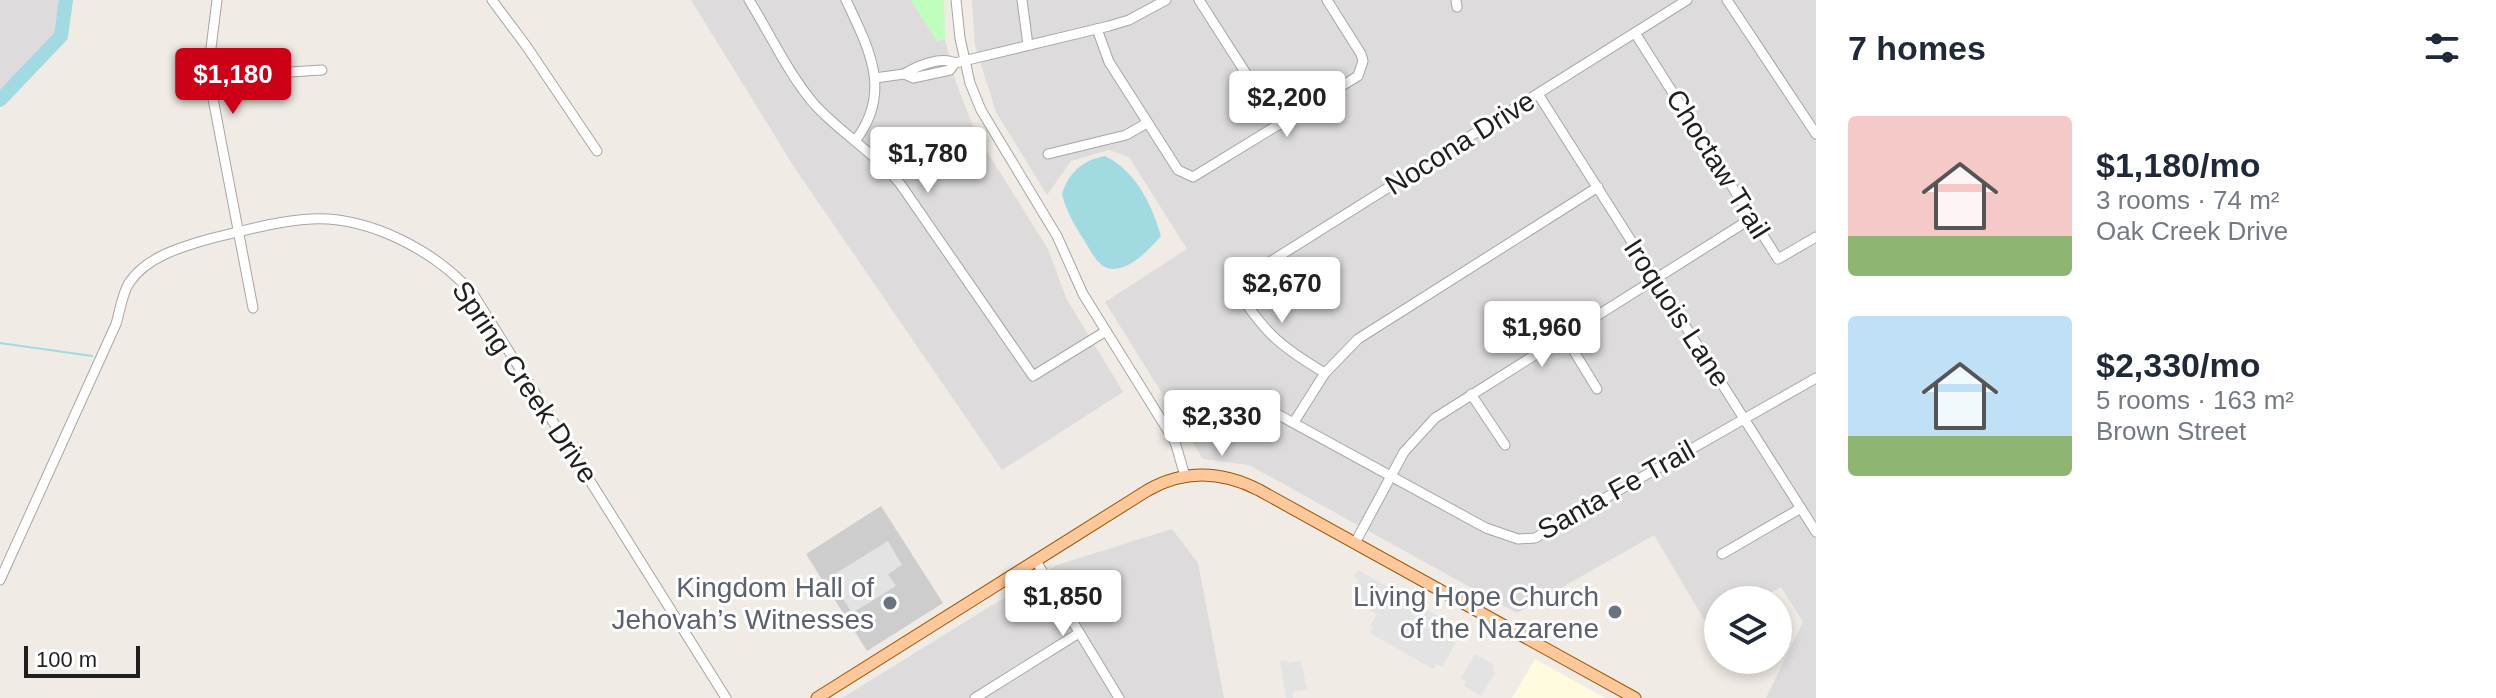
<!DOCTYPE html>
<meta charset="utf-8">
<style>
body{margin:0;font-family:Arial,sans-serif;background:#f6f6f7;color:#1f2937;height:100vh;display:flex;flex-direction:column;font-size:30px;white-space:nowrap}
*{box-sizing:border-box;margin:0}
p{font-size:26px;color:#747a83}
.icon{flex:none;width:44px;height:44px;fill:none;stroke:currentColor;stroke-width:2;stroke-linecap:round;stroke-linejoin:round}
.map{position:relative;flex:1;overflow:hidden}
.sheet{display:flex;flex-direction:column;background:#fff;width:680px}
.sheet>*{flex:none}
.tools{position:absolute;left:1704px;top:586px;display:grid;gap:16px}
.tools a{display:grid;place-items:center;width:88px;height:88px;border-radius:50%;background:#fff;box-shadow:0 4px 12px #0003;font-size:40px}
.scale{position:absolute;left:24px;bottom:20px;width:116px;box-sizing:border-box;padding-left:8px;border:4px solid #1f1f1f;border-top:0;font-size:22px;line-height:28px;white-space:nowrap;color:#1f1f1f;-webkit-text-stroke:6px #fff;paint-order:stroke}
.price{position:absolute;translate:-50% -68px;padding:0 18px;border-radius:8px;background:#fff;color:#222;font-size:26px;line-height:52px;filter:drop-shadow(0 2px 4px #0008)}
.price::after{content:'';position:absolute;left:50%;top:48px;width:24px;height:18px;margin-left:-12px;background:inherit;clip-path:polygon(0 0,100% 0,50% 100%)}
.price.on{background:#cd0017;color:#fff}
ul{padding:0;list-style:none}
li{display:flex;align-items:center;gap:24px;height:200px;padding:0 32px}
li span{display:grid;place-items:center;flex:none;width:224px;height:160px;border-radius:8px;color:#555}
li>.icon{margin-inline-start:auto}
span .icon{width:96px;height:96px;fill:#fffc;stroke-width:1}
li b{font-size:34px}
h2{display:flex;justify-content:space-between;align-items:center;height:96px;padding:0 32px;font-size:34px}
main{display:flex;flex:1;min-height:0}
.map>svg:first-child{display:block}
.residential{fill:#dddbdc}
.education{fill:#fffbde}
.religious{fill:#cdcdcd}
.park{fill:#c0febe}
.parking{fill:#e3e3e3}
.water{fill:#a1dae1}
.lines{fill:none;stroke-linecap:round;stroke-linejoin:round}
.stream{stroke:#a1dae1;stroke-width:2}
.river{stroke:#a1dae1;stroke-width:14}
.minor-casing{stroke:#a6a6a6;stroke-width:11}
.major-casing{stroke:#950;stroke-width:13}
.minor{stroke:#fff;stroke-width:9}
.major{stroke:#ffc89a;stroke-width:11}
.worship-dot{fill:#6b7280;stroke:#fff;stroke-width:3}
.labels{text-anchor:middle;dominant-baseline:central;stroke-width:6;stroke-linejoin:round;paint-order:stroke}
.street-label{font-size:28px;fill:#1f1f1f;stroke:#fff}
.worship-label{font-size:28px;fill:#5b616d;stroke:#fff;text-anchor:end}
</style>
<main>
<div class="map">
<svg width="1816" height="698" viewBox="0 0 1816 698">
<rect width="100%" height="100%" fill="#f0ebe4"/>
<g class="residential">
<path d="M 0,0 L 66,0 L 61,36 L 0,100 Z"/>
<path d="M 691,0 L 911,0 L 937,41 L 945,39 L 956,83 L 976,134 L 1048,249 L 1066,298 L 1123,392 L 1002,470 L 794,167 Z"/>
<path d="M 972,0 L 1816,0 L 1816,698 L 1766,698 L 1803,622 L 1781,587 L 1756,600 L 1718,600 L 1718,621 L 1708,626 L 1654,535 L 1517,613 L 1249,465 L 1203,459 L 1105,302 L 1187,249 L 1129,157 L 1109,150 L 1071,161 L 1047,195 L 996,112 L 975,45 Z"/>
<path d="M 1172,529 L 1198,563 L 1224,698 L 842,698 L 1057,565 Z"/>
</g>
<path class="education" d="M 1535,659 L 1605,698 L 1512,698 Z"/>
<path class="religious" d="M 881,506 L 943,603 L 867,651 L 806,554 Z"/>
<path class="park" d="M 911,0 L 944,0 L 945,39 L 937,41 Z"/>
<g class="parking">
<path d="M 888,541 L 902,565 L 888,574 L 896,586 L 852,613 L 830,577 Z"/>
<path d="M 1358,570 L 1458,627 L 1450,640 L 1456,643 L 1442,667 L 1436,664 L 1433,669 L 1370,633 L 1373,628 L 1370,626 L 1377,614 L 1360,604 L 1363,598 L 1353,592 L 1359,580 L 1354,576 Z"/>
<path d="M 1475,654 L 1494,665 L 1492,670 L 1495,672 L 1481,696 L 1464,686 L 1466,681 L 1461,678 Z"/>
<path d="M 1287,660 L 1288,663 L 1301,661 L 1307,689 L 1292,692 L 1293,698 L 1286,698 L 1280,661 Z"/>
</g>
<path class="water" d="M 1105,156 C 1136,171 1152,205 1161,236 C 1149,250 1123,278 1103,266 C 1095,260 1089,248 1084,240 C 1075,226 1066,211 1062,194 C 1069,172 1083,160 1105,156 Z"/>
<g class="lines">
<path class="stream" d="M 0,343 L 92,356"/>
<path class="river" d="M 0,100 L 61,36 L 66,0"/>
<g class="minor-casing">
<g id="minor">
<path d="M 217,0 L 210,56 L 210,83 L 253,308"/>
<path d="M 492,0 L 527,47 L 597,151"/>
<path d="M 749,0 C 770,34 789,75 815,105 C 842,134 876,154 901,185 L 1033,376 L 1106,331"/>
<path d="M 846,0 C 869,49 893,92 855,141"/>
<path d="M 956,0 L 960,38 L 970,83 L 981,110 L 1057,236 L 1083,294 L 1175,442 L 1185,476"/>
<path d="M 1022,0 L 1028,45"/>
<path d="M 1199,0 L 1279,125"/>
<path d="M 1456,0 L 1457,7"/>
<path d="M 1727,0 L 1816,134"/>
<path d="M 1097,29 L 1109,62 L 1178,170 L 1193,177 L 1358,76 L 1363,61 L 1361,54 L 1327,0"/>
<path d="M 1635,33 L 1778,259 L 1816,237"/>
<path d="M 955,63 L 950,70 L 913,78 L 904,74 C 917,66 941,56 955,63 L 1109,26 L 1129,20 L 1166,0"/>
<path d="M 210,77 L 322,70"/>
<path d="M 875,78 L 904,74"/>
<path d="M 1538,94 L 1816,532"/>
<path d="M 1048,154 L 1126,135 L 1147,123"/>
<path d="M 1564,335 L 1597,389"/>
<path d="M 1325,373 C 1276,344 1264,331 1233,285 L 1687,0"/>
<path d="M 1471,394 L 1505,445"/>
<path d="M 1241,406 L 1255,402 L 1486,528 L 1518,539 L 1535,538 L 1816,378"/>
<path d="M 1294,422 L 1325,373 L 1358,339 L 1598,187"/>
<path d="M 1355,543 L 1404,452 L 1435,418 L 1752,218"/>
<path d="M 1722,554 L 1801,508"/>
<path d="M 1036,561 L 1119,698"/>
<path d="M 0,580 L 116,324 C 120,311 122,294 129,283 C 146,257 181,247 209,239 C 242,231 277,221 311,219 C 369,216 436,251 473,294 L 726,698"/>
<path d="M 975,698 L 1079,633"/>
</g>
</g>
<g class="major-casing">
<path id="major" d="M 817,698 L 1148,490 C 1185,469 1222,471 1259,490 L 1635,698"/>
</g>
<use href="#minor" class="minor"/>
<use href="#major" class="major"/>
</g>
<g class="worship-dot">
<circle cx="890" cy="603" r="8"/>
<circle cx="1615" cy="612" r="8"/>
</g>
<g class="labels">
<g class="street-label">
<text transform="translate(1460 143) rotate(-32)">Nocona Drive</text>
<text transform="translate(1718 164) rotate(58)">Choctaw Trail</text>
<text transform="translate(1677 313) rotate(57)">Iroquois Lane</text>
<text transform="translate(525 382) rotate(56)">Spring Creek Drive</text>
<text transform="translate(1616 490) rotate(-29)">Santa Fe Trail</text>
</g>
<g class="worship-label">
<text x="874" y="587">Kingdom Hall of<tspan x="874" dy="32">Jehovah’s Witnesses</tspan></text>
<text x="1599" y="596">Living Hope Church<tspan x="1599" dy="32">of the Nazarene</tspan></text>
</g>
</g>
</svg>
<div class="tools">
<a><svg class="icon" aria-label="layers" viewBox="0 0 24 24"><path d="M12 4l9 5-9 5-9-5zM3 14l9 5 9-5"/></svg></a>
</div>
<div class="scale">100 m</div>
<b class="price on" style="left:233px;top:116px">$1,180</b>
<b class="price" style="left:1287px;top:139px">$2,200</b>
<b class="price" style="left:928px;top:195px">$1,780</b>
<b class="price" style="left:1282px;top:325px">$2,670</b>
<b class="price" style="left:1542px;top:369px">$1,960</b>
<b class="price" style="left:1222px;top:458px">$2,330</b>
<b class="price" style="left:1063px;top:638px">$1,850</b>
</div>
<section class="sheet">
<h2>7 homes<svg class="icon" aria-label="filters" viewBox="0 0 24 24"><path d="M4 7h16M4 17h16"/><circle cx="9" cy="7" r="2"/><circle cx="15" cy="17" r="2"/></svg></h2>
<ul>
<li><span style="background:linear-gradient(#f6c9c9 75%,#8fb573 0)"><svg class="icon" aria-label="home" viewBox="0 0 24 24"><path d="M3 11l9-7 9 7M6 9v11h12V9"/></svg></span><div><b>$1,180/mo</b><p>3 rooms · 74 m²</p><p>Oak Creek Drive</p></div></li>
<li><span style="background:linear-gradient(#bfe0f5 75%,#8fb573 0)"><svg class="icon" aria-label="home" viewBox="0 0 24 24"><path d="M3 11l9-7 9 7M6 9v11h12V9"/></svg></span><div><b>$2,330/mo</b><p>5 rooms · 163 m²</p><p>Brown Street</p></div></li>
</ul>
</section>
</main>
